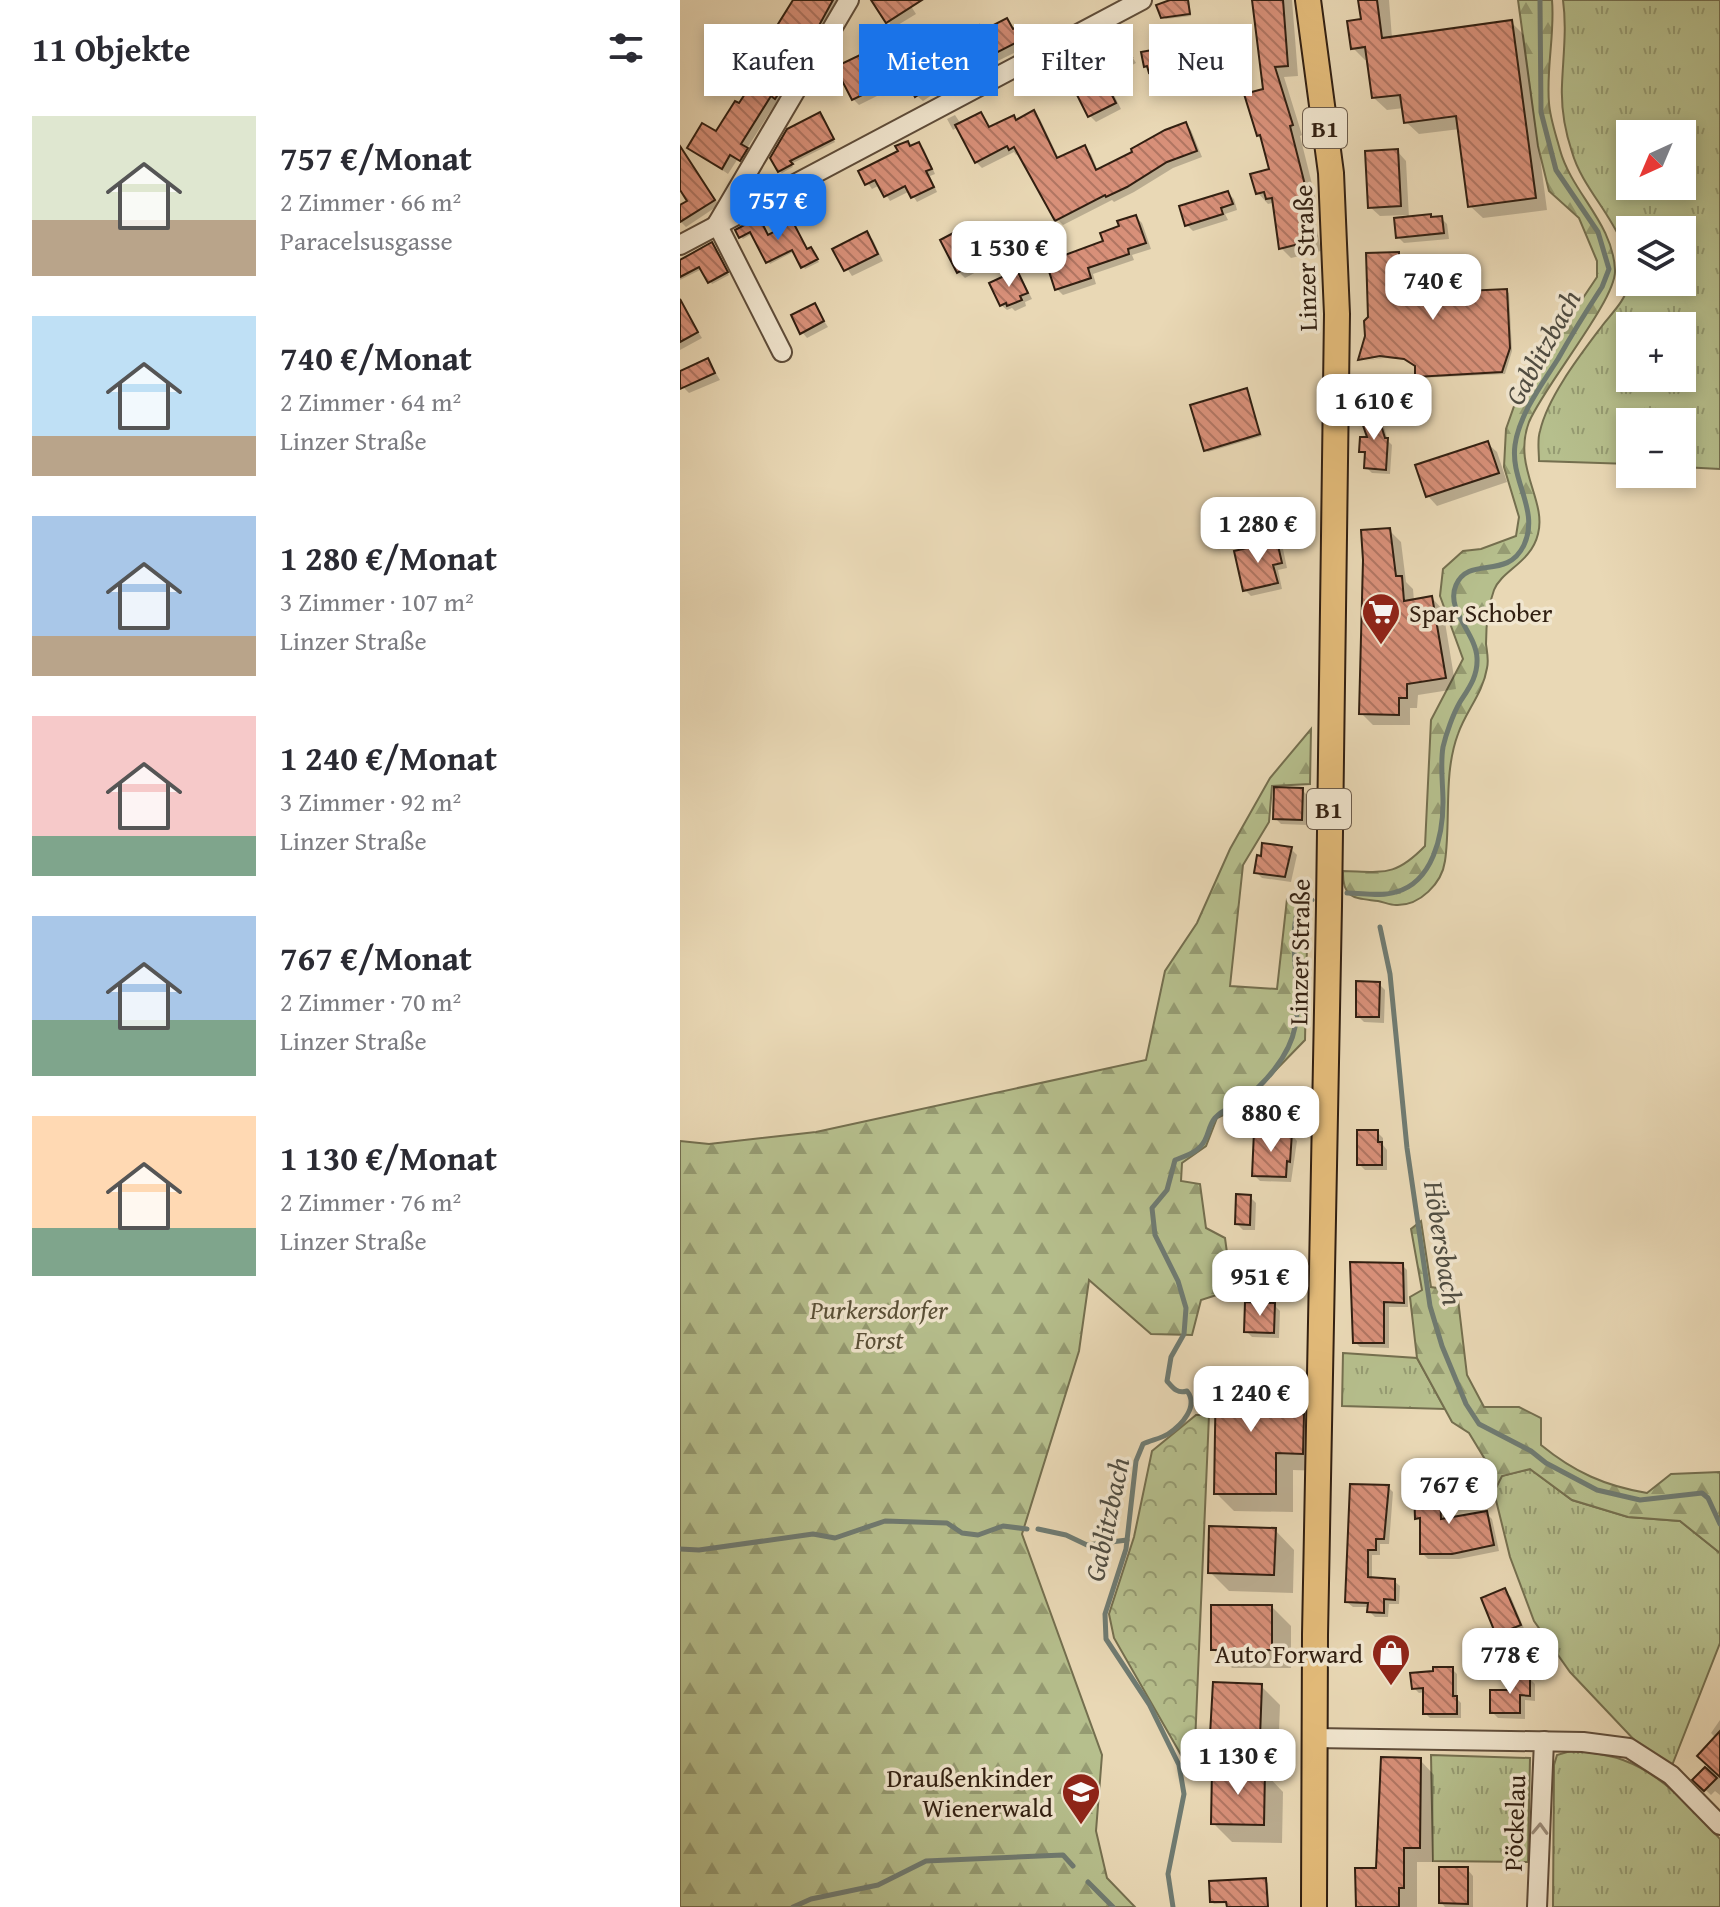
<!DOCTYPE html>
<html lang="de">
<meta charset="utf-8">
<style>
body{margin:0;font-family:"Gentium Book Plus",serif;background:#f2f2f3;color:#2b2b33;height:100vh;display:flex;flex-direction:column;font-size:30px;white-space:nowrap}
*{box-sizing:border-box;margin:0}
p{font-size:26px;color:#7c7c81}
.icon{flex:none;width:44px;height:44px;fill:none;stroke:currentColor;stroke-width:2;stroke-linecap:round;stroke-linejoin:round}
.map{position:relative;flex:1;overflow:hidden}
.panel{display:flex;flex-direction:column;background:#fff;width:680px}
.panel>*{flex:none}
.hud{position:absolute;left:24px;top:24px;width:760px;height:72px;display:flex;gap:16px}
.needle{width:52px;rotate:224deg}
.tools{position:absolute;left:936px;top:120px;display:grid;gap:16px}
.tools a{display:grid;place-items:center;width:80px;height:80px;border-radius:0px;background:#fff;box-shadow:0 4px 12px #0003;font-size:40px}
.price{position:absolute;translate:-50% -68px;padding:0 18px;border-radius:16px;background:#fff;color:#222;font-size:26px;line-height:52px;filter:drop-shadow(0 2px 4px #0008)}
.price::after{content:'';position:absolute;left:50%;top:48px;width:24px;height:18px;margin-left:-12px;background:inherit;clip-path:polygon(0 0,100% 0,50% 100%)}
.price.selected{background:#1a73e8;color:#fff}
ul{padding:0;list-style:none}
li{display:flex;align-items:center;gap:24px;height:200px;padding:0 32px}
li span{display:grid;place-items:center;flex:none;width:224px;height:160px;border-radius:0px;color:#555}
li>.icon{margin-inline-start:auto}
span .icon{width:96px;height:96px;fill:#fffc;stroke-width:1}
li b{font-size:34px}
h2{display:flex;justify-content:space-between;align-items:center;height:96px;padding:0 32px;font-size:34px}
.tag{padding:0 28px;border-radius:0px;background:#fff;box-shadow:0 4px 12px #0003;font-size:28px;line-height:72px}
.tag.selected{background:#1a73e8;color:#fff}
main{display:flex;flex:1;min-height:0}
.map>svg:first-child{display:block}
.grass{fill:url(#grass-tufts);stroke:#746f4f;stroke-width:2;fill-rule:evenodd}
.forest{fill:url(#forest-firs);stroke:#746f4f;stroke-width:2}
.park{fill:url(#park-crowns);stroke:#746f4f;stroke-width:2}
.shadow{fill:#0003}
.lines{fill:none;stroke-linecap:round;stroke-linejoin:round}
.stream{stroke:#6f7b72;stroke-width:5}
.building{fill:url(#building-back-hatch);stroke:#311f11;stroke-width:2}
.minor-casing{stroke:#5f4d3a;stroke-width:22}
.major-casing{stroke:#311f11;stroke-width:28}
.minor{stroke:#f1e6cf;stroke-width:18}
.major{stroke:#e4bc7a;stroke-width:24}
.oneway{stroke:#9b8c7a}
.labels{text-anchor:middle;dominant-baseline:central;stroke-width:7;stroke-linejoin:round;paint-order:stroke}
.shield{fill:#f1e6cf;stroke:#6b5b4a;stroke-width:2}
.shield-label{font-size:24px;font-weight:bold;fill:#311f11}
.street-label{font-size:26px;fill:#311f11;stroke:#f1e6cf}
.poi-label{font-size:26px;fill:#311f11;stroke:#f1e6cf;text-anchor:end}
.park-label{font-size:26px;font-style:italic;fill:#594f36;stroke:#f1e6cf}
.water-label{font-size:28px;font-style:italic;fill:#504d42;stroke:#f1e6cf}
</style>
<main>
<section class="panel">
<h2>11 Objekte<svg class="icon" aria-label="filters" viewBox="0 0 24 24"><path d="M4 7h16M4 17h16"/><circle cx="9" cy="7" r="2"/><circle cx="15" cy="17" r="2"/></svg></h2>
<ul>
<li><span style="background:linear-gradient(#dfe7d0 65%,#b9a48a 0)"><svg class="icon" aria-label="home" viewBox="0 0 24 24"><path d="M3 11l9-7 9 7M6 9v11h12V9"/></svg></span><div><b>757 €/Monat</b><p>2 Zimmer · 66 m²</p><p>Paracelsusgasse</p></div></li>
<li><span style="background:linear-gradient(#bfe0f5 75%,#b9a48a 0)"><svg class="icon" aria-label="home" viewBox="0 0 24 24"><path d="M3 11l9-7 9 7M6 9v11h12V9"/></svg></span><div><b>740 €/Monat</b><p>2 Zimmer · 64 m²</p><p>Linzer Straße</p></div></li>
<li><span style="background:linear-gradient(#a9c7e8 75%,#b9a48a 0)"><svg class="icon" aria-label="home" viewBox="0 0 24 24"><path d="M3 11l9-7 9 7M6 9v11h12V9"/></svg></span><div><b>1 280 €/Monat</b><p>3 Zimmer · 107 m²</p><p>Linzer Straße</p></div></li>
<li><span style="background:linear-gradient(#f6c9c9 75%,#7fa58c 0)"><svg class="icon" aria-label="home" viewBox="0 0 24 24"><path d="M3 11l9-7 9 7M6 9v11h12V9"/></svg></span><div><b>1 240 €/Monat</b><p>3 Zimmer · 92 m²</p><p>Linzer Straße</p></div></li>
<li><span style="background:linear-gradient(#a9c7e8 65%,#7fa58c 0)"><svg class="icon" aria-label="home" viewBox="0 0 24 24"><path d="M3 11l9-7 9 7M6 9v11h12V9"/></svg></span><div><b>767 €/Monat</b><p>2 Zimmer · 70 m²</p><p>Linzer Straße</p></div></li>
<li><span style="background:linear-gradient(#ffd9b3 70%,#7fa58c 0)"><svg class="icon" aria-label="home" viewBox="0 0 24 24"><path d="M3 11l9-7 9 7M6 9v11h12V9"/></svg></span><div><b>1 130 €/Monat</b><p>2 Zimmer · 76 m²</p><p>Linzer Straße</p></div></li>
</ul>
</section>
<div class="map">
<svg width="1040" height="1907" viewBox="0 0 1040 1907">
<defs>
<pattern id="grass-tufts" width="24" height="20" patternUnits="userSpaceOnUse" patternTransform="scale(2)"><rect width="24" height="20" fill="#b6bf8d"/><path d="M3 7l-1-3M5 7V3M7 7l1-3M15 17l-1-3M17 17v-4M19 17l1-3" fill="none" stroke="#959b72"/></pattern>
<pattern id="forest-firs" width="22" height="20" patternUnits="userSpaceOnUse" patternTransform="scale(2)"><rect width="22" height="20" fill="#b6bf8d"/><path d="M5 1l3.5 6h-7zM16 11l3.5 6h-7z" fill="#959b72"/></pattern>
<pattern id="park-crowns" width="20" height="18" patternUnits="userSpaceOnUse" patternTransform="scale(2)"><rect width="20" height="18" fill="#b6bf8d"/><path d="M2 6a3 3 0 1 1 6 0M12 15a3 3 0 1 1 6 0" fill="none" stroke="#959b72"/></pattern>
<pattern id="building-back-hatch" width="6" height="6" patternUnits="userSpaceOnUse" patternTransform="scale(2)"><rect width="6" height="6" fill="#d89079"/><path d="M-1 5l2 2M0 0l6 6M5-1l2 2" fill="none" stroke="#b07562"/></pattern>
</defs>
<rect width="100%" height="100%" fill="#e9d8b5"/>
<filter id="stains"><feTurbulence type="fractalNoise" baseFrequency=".0025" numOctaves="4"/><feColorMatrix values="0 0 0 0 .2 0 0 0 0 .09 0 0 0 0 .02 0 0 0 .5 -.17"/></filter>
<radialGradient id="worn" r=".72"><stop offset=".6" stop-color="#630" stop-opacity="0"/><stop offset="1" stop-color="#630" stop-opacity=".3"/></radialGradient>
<g class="grass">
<path d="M 883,0 L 1040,0 L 1040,469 L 1002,467 L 1002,422 L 950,422 L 950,464 L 859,461 C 859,451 857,440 860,431 C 868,396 901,354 922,326 C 931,314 946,300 948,285 C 955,232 905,198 892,152 C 885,131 881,107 882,85 C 883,57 887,29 883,0 ZM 1002,134 L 1002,186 L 950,186 L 950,134 ZM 1002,230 L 1002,282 L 950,282 L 950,230 ZM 950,326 L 1002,326 L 1002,378 L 950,378 Z"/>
<path d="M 663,1353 L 737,1358 L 765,1409 L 662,1406 Z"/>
<path d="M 850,1469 L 892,1500 L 948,1517 L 1000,1521 L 1040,1553 L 1040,1643 L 991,1768 L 959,1745 L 890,1672 L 854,1621 L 830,1557 L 814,1492 L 821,1476 Z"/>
<path d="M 894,1750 C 910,1753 927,1754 943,1760 C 982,1774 1013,1809 1040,1839 L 1040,1907 L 873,1907 L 874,1765 L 877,1755 Z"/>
<path d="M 751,1755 L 850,1758 L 848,1862 L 753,1861 Z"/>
</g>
<g class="forest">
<path d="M 838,0 L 872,0 C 875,34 866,68 869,103 C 870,118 876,135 880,150 C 892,193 933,223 935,270 C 937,299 864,386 849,422 C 832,467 867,500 858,534 C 851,563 822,570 814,590 C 808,606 806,627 806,644 C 807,652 809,660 807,668 C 803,693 786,711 778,734 C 763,774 771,820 765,861 C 762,883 740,906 716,905 C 710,905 704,902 698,901 C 676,898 662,900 663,871 C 704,872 715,877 745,846 L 751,720 L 783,659 L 760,596 L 763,569 L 783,551 L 801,549 L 836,536 L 839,517 L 824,467 L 826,429 L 838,395 L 917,277 L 917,261 L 899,218 L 869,191 L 858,146 Z"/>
<path d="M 631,729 L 630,784 L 592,786 L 589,822 L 563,865 L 550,986 L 597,989 L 607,899 L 628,897 L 625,1040 L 559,1108 L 537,1118 L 526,1146 L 502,1163 L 501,1181 L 520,1184 L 526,1228 L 545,1238 L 552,1290 L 521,1300 L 512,1335 L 471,1334 L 409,1280 L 399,1351 L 342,1534 L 422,1755 L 416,1831 L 427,1878 L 455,1907 L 0,1907 L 0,1141 L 29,1144 L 136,1132 L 466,1060 L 485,971 L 517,923 L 550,849 L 590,778 Z"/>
<path d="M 741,1221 L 751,1287 L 777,1291 L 787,1375 L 804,1407 L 839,1407 L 861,1418 L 861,1445 C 894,1472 925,1486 967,1493 L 991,1474 L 1040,1472 L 1040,1553 L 1000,1521 L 948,1517 L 892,1500 L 850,1469 L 822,1476 L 814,1492 L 806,1461 L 789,1433 L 772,1422 L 737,1358 L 730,1297 L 742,1290 L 731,1229 Z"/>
</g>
<path class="park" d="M 516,1415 L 529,1415 L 514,1767 L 504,1760 L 434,1638 L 429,1614 L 454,1537 L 472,1451 Z"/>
<g class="shadow">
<path d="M 115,0 L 156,0 L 159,6 L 102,103 L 97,101 L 66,150 L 72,156 L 66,166 L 57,160 L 48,174 L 9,147 L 36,134 L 60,106 L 95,52 L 87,45 Z"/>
<path d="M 194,0 L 227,0 L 236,14 L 213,28 Z"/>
<path d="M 500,0 L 509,0 L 511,16 L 486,19 L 483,17 Z"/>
<path d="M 574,0 L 612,0 L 618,76 L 604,77 L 622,135 L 620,136 L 636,200 L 632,203 L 641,251 L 611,258 L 601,248 L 595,206 L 592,203 L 588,204 L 578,193 L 591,171 L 584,140 L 579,135 L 585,90 Z"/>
<path d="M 680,0 L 709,0 L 712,38 L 831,22 L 844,35 L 867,210 L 803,218 L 790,206 L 780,129 L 739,134 L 726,122 L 724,108 L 707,110 L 694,98 L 689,60 L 685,60 L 673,48 L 684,21 Z"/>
<path d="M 326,21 L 343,36 L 348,46 L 261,89 L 243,101 L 237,96 L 243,47 L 249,53 L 299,28 L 304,33 Z"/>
<path d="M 437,32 L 456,63 L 433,75 L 414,44 Z"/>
<path d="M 478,51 L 484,57 L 488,76 L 477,78 L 466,66 Z"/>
<path d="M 182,56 L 188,62 L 203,93 L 179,105 L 173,99 Z"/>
<path d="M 373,66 L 381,82 L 357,94 L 355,92 Z"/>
<path d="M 423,79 L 429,85 L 441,109 L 416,122 L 410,116 L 398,92 Z"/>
<path d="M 354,113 L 360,119 L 379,159 L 405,148 L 411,154 L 418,171 L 506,124 L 511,130 L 522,157 L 493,168 L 454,192 L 434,202 L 432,200 L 383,225 L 377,219 L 340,153 L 336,155 L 334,152 L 302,168 L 296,162 L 278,127 L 273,130 L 267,119 L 275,115 L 281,124 L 301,114 L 311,129 L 333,117 L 338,121 Z"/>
<path d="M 142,117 L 155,142 L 111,164 L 113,167 L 102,173 L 99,171 Z"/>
<path d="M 228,143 L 232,147 L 239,144 L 244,149 L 255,174 L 250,176 L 257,192 L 237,202 L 230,191 L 210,201 L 200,185 L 192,189 L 180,172 L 220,152 Z"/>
<path d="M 717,151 L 726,161 L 729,218 L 750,216 L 753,219 L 761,218 L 767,224 L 769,239 L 724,243 L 718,237 L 727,215 L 700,216 L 690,207 Z"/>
<path d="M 9,160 L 39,205 L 6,227 L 0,221 L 0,208 L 10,201 L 0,186 L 0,162 Z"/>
<path d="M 548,193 L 554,199 L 557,210 L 545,214 L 548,220 L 513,231 L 507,225 Z"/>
<path d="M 456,217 L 462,223 L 471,249 L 452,255 L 454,260 L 413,274 L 416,284 L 383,295 L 377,289 L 426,242 Z"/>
<path d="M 78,219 L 88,237 L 133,252 L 139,262 L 125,269 L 115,251 L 90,264 L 73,233 L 63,239 L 60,236 Z"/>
<path d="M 291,226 L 297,232 L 313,263 L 285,278 L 279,272 Z"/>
<path d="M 187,234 L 193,240 L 203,261 L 172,276 L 155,250 Z"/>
<path d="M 32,244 L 49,275 L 32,284 L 22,269 L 0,280 L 0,261 Z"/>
<path d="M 718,254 L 721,268 L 742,267 L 744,269 L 745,295 L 826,291 L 829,293 L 832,351 L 825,374 L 740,378 L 737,366 L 728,360 L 704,358 L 682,361 L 711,356 L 710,352 L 680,359 L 688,330 L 686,321 L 690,318 L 688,255 Z"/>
<path d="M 336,273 L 342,279 L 352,299 L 345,302 L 346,306 L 335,311 L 332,308 L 327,310 L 321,305 Z"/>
<path d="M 134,305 L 148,327 L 127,338 L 122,332 Z"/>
<path d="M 4,310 L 22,338 L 0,350 L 0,312 Z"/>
<path d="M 28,360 L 40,380 L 9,393 L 3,387 L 0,373 Z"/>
<path d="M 566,391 L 582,436 L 528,452 L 525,450 Z"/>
<path d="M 695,411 L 701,417 L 708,441 L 712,445 L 710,474 L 692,473 L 686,467 L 687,457 L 681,451 L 689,439 Z"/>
<path d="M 807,443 L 817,452 L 827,482 L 757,506 L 748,496 Z"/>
<path d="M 709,530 L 721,542 L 726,582 L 733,589 L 734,601 L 752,598 L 763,610 L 776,689 L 738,695 L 737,708 L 730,708 L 730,725 L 693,725 L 681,713 Z"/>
<path d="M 597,543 L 603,549 L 607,568 L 598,570 L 602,589 L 571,596 L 565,590 Z"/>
<path d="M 622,790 L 628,796 L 627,825 L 601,824 L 595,818 Z"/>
<path d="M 611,849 L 617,855 L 611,882 L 582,878 L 576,872 Z"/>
<path d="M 699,984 L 705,990 L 704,1023 L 684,1022 L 678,1016 Z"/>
<path d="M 697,1132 L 703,1138 L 703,1145 L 707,1150 L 707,1170 L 685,1170 L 679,1164 Z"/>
<path d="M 611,1134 L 617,1141 L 611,1182 L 580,1181 L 574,1175 Z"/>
<path d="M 570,1197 L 576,1203 L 575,1230 L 563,1230 L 557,1224 Z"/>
<path d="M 722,1265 L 727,1270 L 728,1307 L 709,1307 L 709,1348 L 680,1347 L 675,1342 Z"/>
<path d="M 594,1305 L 600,1311 L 599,1338 L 572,1337 L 566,1331 Z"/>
<path d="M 594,1375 L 612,1394 L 612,1415 L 623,1416 L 642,1434 L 641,1471 L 613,1470 L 613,1512 L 554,1511 L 536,1493 Z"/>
<path d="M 708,1487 L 713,1492 L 709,1544 L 700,1544 L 700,1555 L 692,1555 L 692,1579 L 714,1581 L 720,1586 L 719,1604 L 709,1604 L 708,1617 L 695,1617 L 689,1611 L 689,1607 L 673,1607 L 667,1602 Z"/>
<path d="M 760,1489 L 766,1495 L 766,1521 L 806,1513 L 812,1519 L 819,1551 L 779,1559 L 748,1559 L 742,1553 L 742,1523 L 737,1518 Z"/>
<path d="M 595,1530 L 614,1550 L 613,1593 L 549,1591 L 530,1572 Z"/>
<path d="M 825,1591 L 831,1597 L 845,1631 L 824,1640 L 818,1634 Z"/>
<path d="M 592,1607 L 611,1626 L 611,1668 L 552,1668 L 533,1649 Z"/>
<path d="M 772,1669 L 777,1674 L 777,1699 L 781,1703 L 781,1718 L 750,1718 L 745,1713 L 745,1692 L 739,1693 L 734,1688 Z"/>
<path d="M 849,1678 L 855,1684 L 855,1701 L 845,1700 L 845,1719 L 818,1718 L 812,1712 Z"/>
<path d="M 581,1686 L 600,1705 L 598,1756 L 552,1753 L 532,1734 Z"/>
<path d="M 1040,1720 L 1040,1795 L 1035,1791 L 1031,1795 L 1015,1780 L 1029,1765 L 1036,1738 L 1031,1733 Z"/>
<path d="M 740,1760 L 754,1775 L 753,1862 L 737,1862 L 737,1907 L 677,1907 L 698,1870 Z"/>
<path d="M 584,1772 L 603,1792 L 602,1843 L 552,1842 L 533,1823 Z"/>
<path d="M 787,1869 L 793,1876 L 793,1907 L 765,1907 L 761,1902 Z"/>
<path d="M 585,1880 L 588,1883 L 589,1907 L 549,1907 L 548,1903 L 534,1904 L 532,1902 Z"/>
</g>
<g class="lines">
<g class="stream">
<path d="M 667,893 C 683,893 701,897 716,892 C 753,882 763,835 763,802 C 763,784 760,765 763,747 C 766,734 773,714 780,702 C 789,688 798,676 797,658 C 796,633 765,610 776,585 C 789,555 827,581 844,545 C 860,510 830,481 835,445 C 839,415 862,384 878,359 C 892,334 907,310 922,287 L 929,269 L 918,232 L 876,170 L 861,112 L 860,0"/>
<path d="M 700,927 L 710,974 L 727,1148 L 750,1306 L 762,1346 L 786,1404 L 799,1424 L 851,1451 L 866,1463 L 917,1490 L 960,1500 L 1022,1493 L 1028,1498 L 1040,1524"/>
<path d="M 358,1529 L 386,1535 L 407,1545 L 447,1540"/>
<path d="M 0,1549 L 19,1550 L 133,1534 L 155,1538 L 205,1521 L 267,1523 L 282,1533 L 298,1535 L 323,1526 L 347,1529"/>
<path d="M 408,1882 L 433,1907"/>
<path d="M 113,1907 L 131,1899 L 198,1885 L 246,1861 L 383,1855 L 393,1866"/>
<path d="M 493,1907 L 488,1874 L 504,1794 L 499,1765 L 469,1704 L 426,1639 L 425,1614 L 446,1549 L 456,1461 L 463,1444 C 471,1440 480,1439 488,1434 C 502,1425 519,1406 507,1391 C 497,1394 493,1388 487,1381 L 491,1357 L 504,1334 L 506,1308 L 498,1281 L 475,1235 L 472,1208 L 487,1190 L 495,1160 C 506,1156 519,1152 525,1140 C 529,1133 529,1125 535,1118 C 542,1110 552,1107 561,1101 C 584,1086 610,1055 615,1027 C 623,990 607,944 618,910 C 621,903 626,902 632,900"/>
</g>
</g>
<g class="building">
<path d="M 113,0 L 153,0 L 114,71 L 95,99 L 91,96 L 61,144 L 68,148 L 60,161 L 50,155 L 42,169 L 7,148 L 22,123 L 36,131 L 55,101 L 59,103 L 94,50 L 85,45 Z"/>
<path d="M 191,0 L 242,0 L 206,23 Z"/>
<path d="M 490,0 L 508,0 L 510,14 L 481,18 L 476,5 Z"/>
<path d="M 572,0 L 603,0 L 608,66 L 595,67 L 613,125 L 610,126 L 626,189 L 623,192 L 631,241 L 599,249 L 592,198 L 586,199 L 584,192 L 576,194 L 570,174 L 589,169 L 580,135 L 577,136 L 564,94 L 583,89 Z"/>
<path d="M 678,0 L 697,0 L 702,38 L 832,20 L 856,198 L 788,207 L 776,116 L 724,123 L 720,95 L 692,98 L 685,47 L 671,49 L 667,21 L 681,19 Z"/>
<path d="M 327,18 L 333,29 L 337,27 L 343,39 L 255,84 L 235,97 L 215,60 L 243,44 L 247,52 L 299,25 L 302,31 Z"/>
<path d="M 438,29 L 452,57 L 425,70 L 411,43 Z"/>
<path d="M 478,49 L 483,70 L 469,73 L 467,66 L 464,67 L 461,52 Z"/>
<path d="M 182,54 L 199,87 L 172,100 L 155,67 Z"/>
<path d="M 371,62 L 380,79 L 353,93 L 344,76 Z"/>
<path d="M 423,77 L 436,103 L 408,117 L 395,91 Z"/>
<path d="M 354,110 L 377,158 L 405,145 L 416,170 L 452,152 L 451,149 L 485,130 L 506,122 L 517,151 L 487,162 L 447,187 L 426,197 L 425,195 L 375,221 L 334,147 L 329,150 L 327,146 L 295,163 L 275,125 L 301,112 L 309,127 L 334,115 L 336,120 Z"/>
<path d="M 140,112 L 154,139 L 110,161 L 113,164 L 98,172 L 90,158 L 107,129 Z"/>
<path d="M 228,141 L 230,146 L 239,142 L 252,169 L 246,171 L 254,187 L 231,198 L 225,186 L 204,197 L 195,180 L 185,185 L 178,171 L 218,151 L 215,146 Z"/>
<path d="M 0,146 L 35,200 L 0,222 L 0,205 L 7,201 L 0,190 Z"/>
<path d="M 718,149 L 721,206 L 688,208 L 685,151 Z"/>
<path d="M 548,191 L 553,204 L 541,208 L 543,214 L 505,226 L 499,206 Z"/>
<path d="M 751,214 L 751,217 L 762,216 L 764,233 L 716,238 L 714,218 Z"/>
<path d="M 456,215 L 466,243 L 448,249 L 449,254 L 408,268 L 411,278 L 375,290 L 366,262 L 423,241 L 420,233 L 439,226 L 437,221 Z"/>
<path d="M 79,217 L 88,235 L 113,222 L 127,249 L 131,247 L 138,259 L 121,268 L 112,250 L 86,263 L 70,232 L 59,238 L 55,230 Z"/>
<path d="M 292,223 L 309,256 L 277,273 L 260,240 Z"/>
<path d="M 187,231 L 198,254 L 164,271 L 152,249 Z"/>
<path d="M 32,242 L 48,272 L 28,283 L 19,267 L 0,277 L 0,260 Z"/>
<path d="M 719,252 L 719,266 L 742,265 L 743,293 L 827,289 L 830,348 L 822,372 L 735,377 L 735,366 L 724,359 L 700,356 L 678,360 L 685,336 L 684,321 L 688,317 L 686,253 Z"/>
<path d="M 337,270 L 348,293 L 340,296 L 342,300 L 327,306 L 326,303 L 320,306 L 309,283 Z"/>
<path d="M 0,299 L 18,332 L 0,342 Z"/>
<path d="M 135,303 L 144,321 L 120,334 L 111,315 Z"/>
<path d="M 28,358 L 35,373 L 0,389 L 0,371 Z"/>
<path d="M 567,388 L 580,434 L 524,451 L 510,405 Z"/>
<path d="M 696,409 L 705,438 L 708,438 L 706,470 L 684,468 L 685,452 L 679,452 L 680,437 L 687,437 L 679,414 Z"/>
<path d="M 808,441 L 819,473 L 746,497 L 735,465 Z"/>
<path d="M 710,528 L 716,576 L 722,576 L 724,601 L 752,596 L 766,678 L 727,684 L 727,698 L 719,698 L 719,715 L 679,714 L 683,560 L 681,530 Z"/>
<path d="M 597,541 L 602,563 L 593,565 L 598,583 L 563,591 L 554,551 Z"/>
<path d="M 594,787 L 623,788 L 622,820 L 593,819 Z"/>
<path d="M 582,843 L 612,847 L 605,877 L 574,873 L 577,855 L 581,856 Z"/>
<path d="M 676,981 L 700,982 L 699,1017 L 676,1017 Z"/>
<path d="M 677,1130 L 698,1130 L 698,1142 L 702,1142 L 702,1165 L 677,1165 Z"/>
<path d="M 574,1131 L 612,1133 L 610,1162 L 607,1161 L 606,1177 L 572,1176 Z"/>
<path d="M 556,1194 L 571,1195 L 570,1225 L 555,1224 Z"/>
<path d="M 670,1262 L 723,1263 L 724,1303 L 704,1302 L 704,1343 L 673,1343 Z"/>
<path d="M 565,1302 L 595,1303 L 594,1333 L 564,1332 Z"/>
<path d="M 536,1373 L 595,1373 L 595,1412 L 624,1414 L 623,1454 L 596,1453 L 596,1494 L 534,1494 Z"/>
<path d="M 670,1484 L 709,1485 L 704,1539 L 696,1539 L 696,1550 L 688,1550 L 688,1577 L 715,1579 L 715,1600 L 704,1599 L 704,1613 L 687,1612 L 688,1603 L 665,1602 Z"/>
<path d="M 734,1487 L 760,1487 L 761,1519 L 807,1511 L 814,1545 L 772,1554 L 740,1554 L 740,1518 L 735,1519 Z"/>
<path d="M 529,1526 L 596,1528 L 594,1575 L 528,1573 Z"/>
<path d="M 825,1588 L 841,1625 L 816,1635 L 801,1598 Z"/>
<rect x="531" y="1605" width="61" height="45"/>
<path d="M 753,1667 L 773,1667 L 773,1696 L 777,1696 L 777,1714 L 743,1714 L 743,1688 L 732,1689 L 730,1673 L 753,1671 Z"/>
<path d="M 832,1676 L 850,1676 L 850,1696 L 840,1695 L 840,1713 L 810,1713 L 810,1690 L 831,1690 Z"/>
<path d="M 533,1682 L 582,1684 L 580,1737 L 530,1735 Z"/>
<path d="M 1040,1731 L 1040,1777 L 1017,1756 Z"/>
<path d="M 701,1757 L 741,1758 L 740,1848 L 724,1848 L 724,1888 L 719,1888 L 719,1907 L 676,1907 L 675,1868 L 696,1868 Z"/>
<path d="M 1025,1767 L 1037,1778 L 1024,1791 L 1012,1780 Z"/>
<path d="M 532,1769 L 585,1770 L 584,1825 L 531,1824 Z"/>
<path d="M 759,1867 L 788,1867 L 788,1904 L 759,1903 Z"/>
<path d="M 586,1878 L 588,1907 L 547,1907 L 546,1902 L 530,1902 L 529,1881 Z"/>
</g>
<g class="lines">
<g class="minor-casing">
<g id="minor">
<path d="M 37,224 L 169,0"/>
<path d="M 37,224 L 102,352"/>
<path d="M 0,245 L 462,0"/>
<path d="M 634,1738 L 903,1742 L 949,1748 L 991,1775 L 1040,1825"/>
<path d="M 857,1907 L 864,1741"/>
</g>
</g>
<g class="major-casing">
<path id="major" d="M 628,0 L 651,173 L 657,314 L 649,906 L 635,1635 L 634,1907"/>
</g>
<use href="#minor" class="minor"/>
<use href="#major" class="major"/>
</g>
<defs><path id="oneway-chevron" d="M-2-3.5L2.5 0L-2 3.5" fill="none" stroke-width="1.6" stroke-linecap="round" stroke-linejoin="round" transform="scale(2)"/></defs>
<use class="oneway" href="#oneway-chevron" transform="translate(860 1829) rotate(-88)"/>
<defs>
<g id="supermarket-pin" transform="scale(2)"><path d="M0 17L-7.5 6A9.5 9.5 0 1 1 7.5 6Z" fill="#8f2418" stroke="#f1e6cf"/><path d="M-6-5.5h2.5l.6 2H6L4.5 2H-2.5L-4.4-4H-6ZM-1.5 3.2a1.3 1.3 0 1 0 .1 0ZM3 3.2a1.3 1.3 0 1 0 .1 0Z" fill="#fff"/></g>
<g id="shop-pin" transform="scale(2)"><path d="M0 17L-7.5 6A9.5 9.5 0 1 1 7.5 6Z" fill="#8f2418" stroke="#f1e6cf"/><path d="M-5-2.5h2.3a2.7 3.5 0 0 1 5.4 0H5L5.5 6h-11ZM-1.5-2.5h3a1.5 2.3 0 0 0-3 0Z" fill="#fff"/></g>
<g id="school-pin" transform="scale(2)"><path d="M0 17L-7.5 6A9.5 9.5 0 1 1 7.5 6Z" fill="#8f2418" stroke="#f1e6cf"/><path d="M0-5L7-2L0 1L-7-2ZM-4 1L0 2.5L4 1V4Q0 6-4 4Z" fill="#fff"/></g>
</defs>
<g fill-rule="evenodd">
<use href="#supermarket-pin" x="701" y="612"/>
<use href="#shop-pin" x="711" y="1653"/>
<use href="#school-pin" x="401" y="1792"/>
</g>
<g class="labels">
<g class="shield">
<rect x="623" y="108" width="44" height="40" rx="6"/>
<rect x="627" y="789" width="44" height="40" rx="6"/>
</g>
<g class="shield-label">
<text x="645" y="128">B1</text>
<text x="649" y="809">B1</text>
</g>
<g class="street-label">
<text transform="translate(625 258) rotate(-92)">Linzer Straße</text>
<text transform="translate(619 952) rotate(-89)">Linzer Straße</text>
<text transform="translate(834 1823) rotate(-88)">Pöckelau</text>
</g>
<g class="poi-label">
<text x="729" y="612" text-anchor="start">Spar Schober</text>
<text x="683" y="1653">Auto Forward</text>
<text x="373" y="1777">Draußenkinder<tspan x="373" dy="30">Wienerwald</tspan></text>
</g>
<g class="park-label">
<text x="199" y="1309">Purkersdorfer<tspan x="199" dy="30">Forst</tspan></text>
</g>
<g class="water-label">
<text transform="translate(862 347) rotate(-61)">Gablitzbach</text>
<text transform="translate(764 1243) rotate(81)">Höbersbach</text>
<text transform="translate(426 1519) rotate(-78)">Gablitzbach</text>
</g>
</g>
<rect width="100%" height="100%" filter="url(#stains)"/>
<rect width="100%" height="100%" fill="url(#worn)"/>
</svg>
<div class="tools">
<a><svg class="needle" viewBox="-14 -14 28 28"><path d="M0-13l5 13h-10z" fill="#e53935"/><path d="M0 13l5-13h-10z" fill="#7c7c81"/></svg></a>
<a><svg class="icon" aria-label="layers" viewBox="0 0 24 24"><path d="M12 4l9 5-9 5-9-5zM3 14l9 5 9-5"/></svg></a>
<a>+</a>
<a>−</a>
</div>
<b class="price selected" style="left:98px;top:242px">757 €</b>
<b class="price" style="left:329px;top:289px">1 530 €</b>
<b class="price" style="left:753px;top:322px">740 €</b>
<b class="price" style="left:694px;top:442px">1 610 €</b>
<b class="price" style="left:578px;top:565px">1 280 €</b>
<b class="price" style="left:591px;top:1154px">880 €</b>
<b class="price" style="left:580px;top:1318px">951 €</b>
<b class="price" style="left:571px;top:1434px">1 240 €</b>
<b class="price" style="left:769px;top:1526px">767 €</b>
<b class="price" style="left:830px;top:1696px">778 €</b>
<b class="price" style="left:558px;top:1797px">1 130 €</b>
<div class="hud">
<a class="tag">Kaufen</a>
<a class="tag selected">Mieten</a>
<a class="tag">Filter</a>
<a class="tag">Neu</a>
</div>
</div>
</main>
